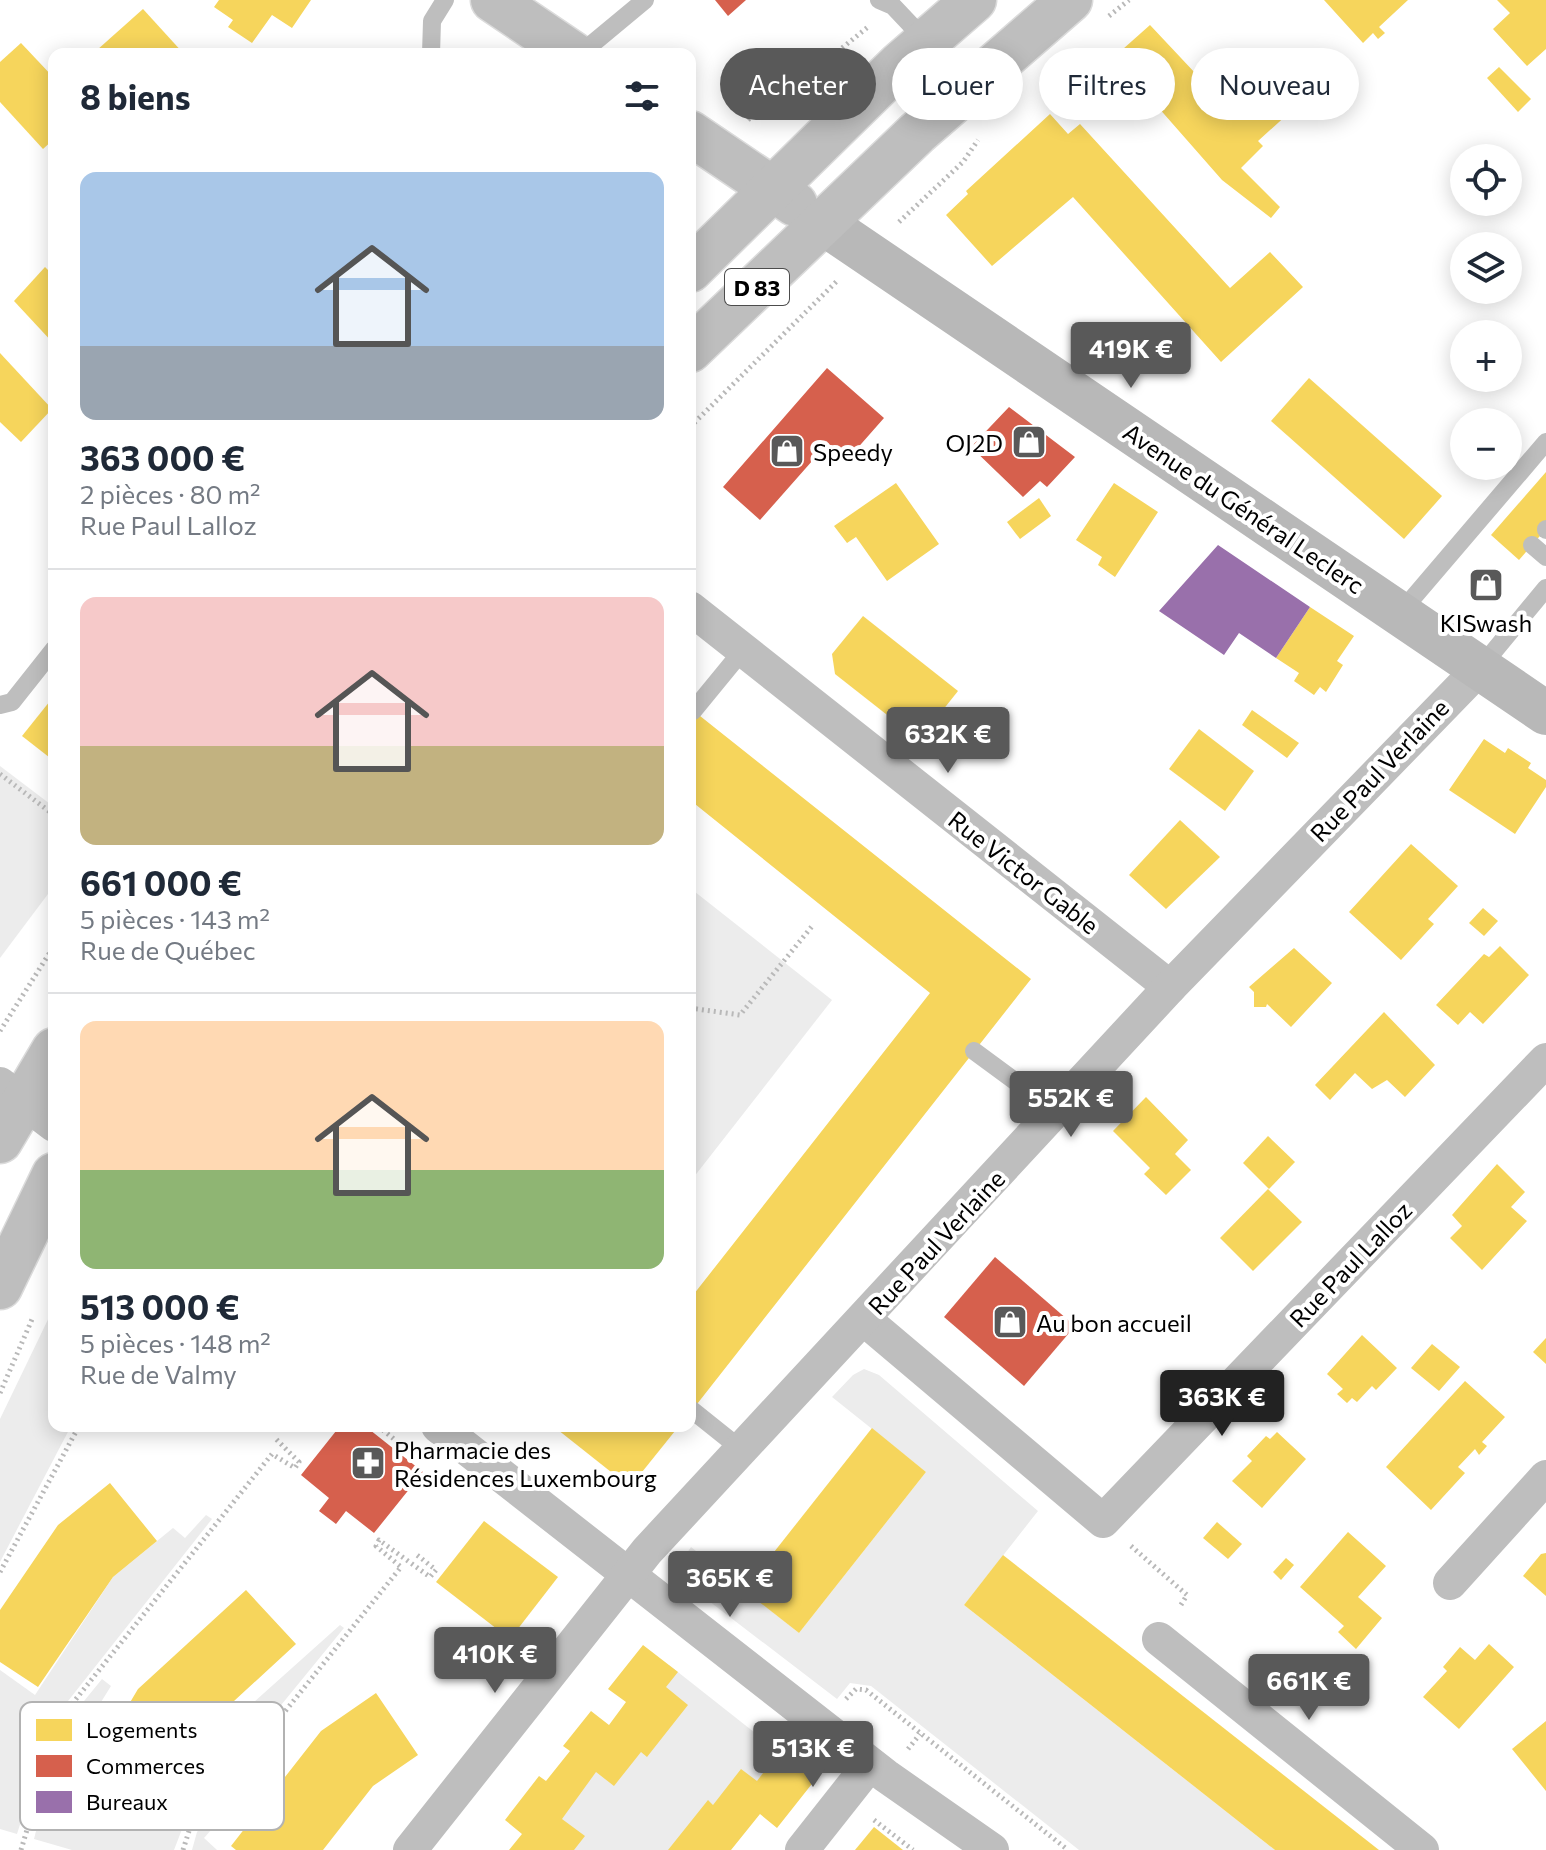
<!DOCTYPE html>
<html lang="fr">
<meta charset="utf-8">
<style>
body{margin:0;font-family:Commissioner,sans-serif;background:#f2f2f3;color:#1f2937;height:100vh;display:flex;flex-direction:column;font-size:30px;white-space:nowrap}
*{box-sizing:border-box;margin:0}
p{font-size:26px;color:#747a83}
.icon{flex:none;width:44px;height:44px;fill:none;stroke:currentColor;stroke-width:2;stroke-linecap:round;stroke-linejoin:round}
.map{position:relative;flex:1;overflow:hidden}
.side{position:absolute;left:48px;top:48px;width:648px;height:1384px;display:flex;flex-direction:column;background:#fff;border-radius:16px;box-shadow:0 4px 20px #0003}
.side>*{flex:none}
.top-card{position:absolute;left:720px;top:48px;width:706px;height:72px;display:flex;gap:16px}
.controls{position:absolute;left:1450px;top:144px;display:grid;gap:16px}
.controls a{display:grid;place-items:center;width:72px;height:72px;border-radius:50%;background:#fff;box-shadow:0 4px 20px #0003;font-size:40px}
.price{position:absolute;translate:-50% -68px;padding:0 18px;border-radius:8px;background:#595959;color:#fff;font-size:26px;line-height:52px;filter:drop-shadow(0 2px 4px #0008)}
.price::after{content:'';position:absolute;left:50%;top:48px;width:24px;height:18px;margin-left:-12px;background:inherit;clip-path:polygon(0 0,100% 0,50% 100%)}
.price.selected{background:#222;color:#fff}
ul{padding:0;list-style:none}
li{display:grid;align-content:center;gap:16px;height:424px;padding:0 32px}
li+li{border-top:2px solid #e0e1e3}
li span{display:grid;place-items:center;height:248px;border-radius:16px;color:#555}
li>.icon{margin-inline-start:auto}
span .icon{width:144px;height:144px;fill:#fffc;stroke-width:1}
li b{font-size:34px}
h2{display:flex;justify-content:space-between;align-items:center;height:96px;padding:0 32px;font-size:34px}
.chip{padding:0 28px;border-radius:36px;background:#fff;box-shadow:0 4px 20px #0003;font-size:28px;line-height:72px}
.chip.selected{background:#595959;color:#fff}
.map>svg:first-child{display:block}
.green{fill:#ececec}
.homes{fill:#f6d55c}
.shops{fill:#d6604d}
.offices{fill:#9970ab}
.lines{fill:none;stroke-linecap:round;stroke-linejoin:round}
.primary-casing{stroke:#dbdbdb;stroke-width:47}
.path{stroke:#b9b9b9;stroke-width:5;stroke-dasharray:2 4;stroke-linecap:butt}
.lane{stroke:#bebebe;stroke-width:18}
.street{stroke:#bebebe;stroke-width:34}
.secondary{stroke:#b8b8b8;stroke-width:44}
.primary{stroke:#bebebe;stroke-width:44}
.labels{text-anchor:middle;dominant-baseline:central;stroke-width:8;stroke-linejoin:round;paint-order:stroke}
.shield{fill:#fff;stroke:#4c4c4c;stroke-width:2}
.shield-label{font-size:22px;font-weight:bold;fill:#000}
.poi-label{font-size:24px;fill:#000;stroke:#fff;text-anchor:start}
.street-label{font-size:24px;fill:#000;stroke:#fff}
.key{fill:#fff;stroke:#b2b2b2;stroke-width:2}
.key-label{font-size:22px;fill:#000}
</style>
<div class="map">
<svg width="1546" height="1850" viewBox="0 0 1546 1850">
<rect width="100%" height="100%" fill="#fff"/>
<g class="green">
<path d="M 0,766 L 54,807 L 54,886 L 0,958 Z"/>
<path d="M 690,888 L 832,1000 L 690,1182 Z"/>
<path d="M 54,1307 L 54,1426 L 71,1426 L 0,1562 L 0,1419 Z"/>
<path d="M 864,1369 L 879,1375 L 1038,1511 L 964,1605 L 1275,1850 L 1079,1850 L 871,1686 L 850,1683 L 837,1699 L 688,1585 C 678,1570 681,1561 691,1547 L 799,1633 L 926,1472 L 832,1397 L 853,1375 Z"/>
<path d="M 206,1515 L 212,1519 L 53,1720 L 17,1834 L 0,1829 L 0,1670 L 35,1695 L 113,1577 L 173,1528 L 185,1538 Z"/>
<path d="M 340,1625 L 344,1628 L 184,1824 L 174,1850 L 72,1850 L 34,1839 L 62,1728 L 102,1679 L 111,1686 L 75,1744 L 175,1805 L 205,1746 Z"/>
<path d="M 669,1665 L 788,1759 L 716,1850 L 521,1850 Z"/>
<path d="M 238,1783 L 246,1790 L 204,1838 L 217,1850 L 192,1850 L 197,1832 Z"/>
</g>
<g class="homes">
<path d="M 219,0 L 311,0 L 292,28 L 272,15 L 252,43 L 228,27 L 233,20 L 214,7 Z"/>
<path d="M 1324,0 L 1408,0 L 1379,27 L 1385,33 L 1378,39 L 1373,33 L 1363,43 Z"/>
<path d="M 1497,0 L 1546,0 L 1546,49 L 1527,66 L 1493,29 L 1510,13 Z"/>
<path d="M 143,9 L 184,54 L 100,54 L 97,50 Z"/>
<path d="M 1150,25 L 1227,107 L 1259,79 L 1290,112 L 1258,141 L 1263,146 L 1241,168 L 1280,207 L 1271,218 L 1222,180 L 1114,57 Z"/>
<path d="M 21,43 L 54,78 L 54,139 L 43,149 L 0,102 L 0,62 Z"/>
<path d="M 1499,67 L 1531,99 L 1518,112 L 1487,78 Z"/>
<path d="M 1050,114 L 1068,134 L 1080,124 L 1230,288 L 1270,252 L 1303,287 L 1221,362 L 1073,197 L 992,266 L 946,215 L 968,194 L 966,191 Z"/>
<path d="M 45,267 L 54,276 L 54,344 L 14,301 Z"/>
<path d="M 0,353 L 52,409 L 21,442 L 0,422 Z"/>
<path d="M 1309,378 L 1442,496 L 1404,539 L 1271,421 Z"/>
<path d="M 1546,472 L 1546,529 L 1519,560 L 1491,535 Z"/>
<path d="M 896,483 L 939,544 L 887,581 L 856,537 L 847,543 L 834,526 Z"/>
<path d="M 1114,483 L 1158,512 L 1115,577 L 1098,565 L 1102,557 L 1076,540 Z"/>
<path d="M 1039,498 L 1051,516 L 1020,539 L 1007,522 Z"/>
<path d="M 1310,607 L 1354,636 L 1337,661 L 1343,665 L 1326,692 L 1320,687 L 1314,695 L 1294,681 L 1299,673 L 1276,658 Z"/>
<path d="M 863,616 L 958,691 L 919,740 L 835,674 L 832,654 Z"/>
<path d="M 54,696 L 54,761 L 22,736 Z"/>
<path d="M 690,708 L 1031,979 L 690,1413 L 690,1299 L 930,993 L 690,800 Z"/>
<path d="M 1252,710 L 1299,743 L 1287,758 L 1242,725 Z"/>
<path d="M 1199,729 L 1254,771 L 1225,811 L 1169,769 Z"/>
<path d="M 1484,739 L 1505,753 L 1508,748 L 1531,763 L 1528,768 L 1546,780 L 1546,787 L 1515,834 L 1449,790 Z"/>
<path d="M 1180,820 L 1220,857 L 1166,909 L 1129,875 Z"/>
<path d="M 1411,844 L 1458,886 L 1428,919 L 1434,924 L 1401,960 L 1349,912 Z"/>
<path d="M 1483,908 L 1498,921 L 1484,936 L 1469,923 Z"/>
<path d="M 1500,946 L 1529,975 L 1483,1024 L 1470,1012 L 1458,1025 L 1436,1005 L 1484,954 L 1489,957 Z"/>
<path d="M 1294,948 L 1332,983 L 1291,1027 L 1267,1004 L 1266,1007 L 1254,1007 L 1254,992 L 1249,987 Z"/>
<path d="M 1384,1012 L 1435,1065 L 1405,1097 L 1387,1080 L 1372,1089 L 1355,1073 L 1330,1100 L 1315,1085 Z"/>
<path d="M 1146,1097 L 1188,1140 L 1175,1154 L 1191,1170 L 1166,1195 L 1144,1174 L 1150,1168 L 1113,1131 Z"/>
<path d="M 1268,1136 L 1295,1162 L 1269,1189 L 1243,1163 Z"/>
<path d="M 1497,1164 L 1525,1192 L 1511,1207 L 1527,1221 L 1482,1270 L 1450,1238 L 1462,1226 L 1452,1215 Z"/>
<path d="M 1268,1189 L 1302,1222 L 1253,1271 L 1220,1238 Z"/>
<path d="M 1362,1335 L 1397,1368 L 1376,1390 L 1372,1386 L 1357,1402 L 1352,1398 L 1347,1403 L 1337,1394 L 1343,1389 L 1327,1374 Z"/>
<path d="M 1546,1338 L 1546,1364 L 1533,1352 Z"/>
<path d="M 1432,1344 L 1460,1367 L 1439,1391 L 1411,1368 Z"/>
<path d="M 1465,1381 L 1505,1417 L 1482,1442 L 1487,1446 L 1479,1455 L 1475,1449 L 1458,1467 L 1465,1473 L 1431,1510 L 1386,1467 Z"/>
<path d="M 553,1426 L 679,1426 L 630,1487 Z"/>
<path d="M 872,1428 L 926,1472 L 799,1633 L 744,1590 Z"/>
<path d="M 1277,1432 L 1306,1459 L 1262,1508 L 1232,1481 L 1252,1461 L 1247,1456 L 1266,1436 L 1270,1439 Z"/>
<path d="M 110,1483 L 157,1541 L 113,1577 L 38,1687 L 0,1662 L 0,1610 L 58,1525 Z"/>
<path d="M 484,1521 L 558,1577 L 510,1639 L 436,1582 Z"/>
<path d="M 1217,1522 L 1242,1544 L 1228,1559 L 1203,1538 Z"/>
<path d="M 1348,1532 L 1386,1566 L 1358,1597 L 1382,1618 L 1356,1649 L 1338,1632 L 1344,1626 L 1300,1587 Z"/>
<path d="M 1546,1553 L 1546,1596 L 1523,1576 L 1541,1554 Z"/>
<path d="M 1003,1555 L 1113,1641 L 1379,1850 L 1275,1850 L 964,1605 Z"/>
<path d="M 1286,1558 L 1294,1565 L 1281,1580 L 1273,1572 Z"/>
<path d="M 246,1590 L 296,1644 L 196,1736 L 168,1784 L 104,1746 L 138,1689 Z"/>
<path d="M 1489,1644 L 1514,1667 L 1459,1729 L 1423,1697 L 1447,1671 L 1443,1667 L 1460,1647 L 1475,1660 Z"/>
<path d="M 643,1645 L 678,1672 L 666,1687 L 688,1705 L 647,1757 L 641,1752 L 614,1786 L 596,1772 L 562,1819 L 585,1836 L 574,1850 L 509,1850 L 522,1834 L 505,1820 L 539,1776 L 546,1781 L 570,1751 L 563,1746 L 591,1711 L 609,1725 L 626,1702 L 608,1689 Z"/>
<path d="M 376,1693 L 418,1755 L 373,1786 L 323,1850 L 236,1850 L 231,1846 L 321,1731 Z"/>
<path d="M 1546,1721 L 1546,1791 L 1512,1749 Z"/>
<path d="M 779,1752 L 815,1780 L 777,1828 L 760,1814 L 731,1850 L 668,1850 L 708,1800 L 713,1805 L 741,1769 L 757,1781 Z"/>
<path d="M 874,1827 L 898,1846 L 903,1850 L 855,1850 Z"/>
</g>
<g class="shops">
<path d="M 715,0 L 746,0 L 728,16 Z"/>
<path d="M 827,368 L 884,418 L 847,460 L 828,443 L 760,520 L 723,487 Z"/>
<path d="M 1009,407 L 1075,457 L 1047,487 L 1040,481 L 1023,497 L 971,447 Z"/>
<path d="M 995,1257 L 1075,1326 L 1024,1386 L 944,1317 Z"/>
<path d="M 340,1426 L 365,1426 L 423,1472 L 374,1533 L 346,1511 L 336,1524 L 319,1511 L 329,1498 L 301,1475 Z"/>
</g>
<path class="offices" d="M 1218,545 L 1310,607 L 1276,658 L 1239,633 L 1224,655 L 1159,611 Z"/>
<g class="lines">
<g class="primary-casing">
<g id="primary">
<path d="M 493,0 L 573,54"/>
<path d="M 690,133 L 795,204"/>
<path d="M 690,270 L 899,65 L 974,0"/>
<path d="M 690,350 L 917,133 L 1070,0"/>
<path d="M 0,1141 L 54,1050"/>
<path d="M 0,1287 L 54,1175"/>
</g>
</g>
<g class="path">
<path d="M 1109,16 L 1129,0"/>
<path d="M 748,120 L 769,96 L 801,81 L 868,27"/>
<path d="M 899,222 L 963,162 L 978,140"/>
<path d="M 690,427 L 837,281"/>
<path d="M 0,774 L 54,815"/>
<path d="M 690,1008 L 740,1015 L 813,925"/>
<path d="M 0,1031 L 54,946"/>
<path d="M 0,1393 L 33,1317"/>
<path d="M 378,1426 L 405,1448"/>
<path d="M 1131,1546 L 1187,1595 L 1179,1608"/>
<path d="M 0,1572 L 79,1426"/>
<path d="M 846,1699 L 856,1689 L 866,1690 L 1068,1850"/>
<path d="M 908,1749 L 920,1734"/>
<path d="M 874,1820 L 913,1850"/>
<path d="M 21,1850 L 60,1719 L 272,1454 L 295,1468 L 299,1462 L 276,1439"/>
<path d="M 183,1850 L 189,1831 L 401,1567 L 376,1546 L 379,1540 L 430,1577 L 436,1570 L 417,1555"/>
</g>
<g class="lane">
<path d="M 879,0 L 893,6 L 926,41"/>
<path d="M 431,54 L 432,21 L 445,0"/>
<path d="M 580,54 L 645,0"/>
<path d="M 1546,529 L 1546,530"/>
<path d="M 1532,545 L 1546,557"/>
<path d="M 1400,613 L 1546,442"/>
<path d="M 1480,668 L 1546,588"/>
<path d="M 0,705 L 12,702 L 54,649"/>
<path d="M 693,711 L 743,650"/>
<path d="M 974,1051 L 1057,1112"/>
<path d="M 692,1410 L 742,1450"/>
</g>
<g class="street">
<path d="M 690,608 L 1170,987"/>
<path d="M 0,1084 L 54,1125"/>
<path d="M 865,1320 L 1103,1521 L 1546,1060"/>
<path d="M 438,1426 L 886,1776 L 992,1850"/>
<path d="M 1450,1583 L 1546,1477"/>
<path d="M 1159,1639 L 1422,1850"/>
<path d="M 410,1850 L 647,1551 L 1170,987 L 1480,668"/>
<path d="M 802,1850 L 870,1764"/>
</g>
<path class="secondary" d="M 823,223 L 1546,713"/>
<use href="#primary" class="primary"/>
</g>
<defs>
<g id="shop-square" transform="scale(1.8)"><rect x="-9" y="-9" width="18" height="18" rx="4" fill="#595959" stroke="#fff"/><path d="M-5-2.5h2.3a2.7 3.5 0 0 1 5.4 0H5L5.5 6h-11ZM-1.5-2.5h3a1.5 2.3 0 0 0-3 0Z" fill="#fff"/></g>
<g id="pharmacy-square" transform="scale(1.8)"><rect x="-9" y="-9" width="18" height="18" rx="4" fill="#595959" stroke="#fff"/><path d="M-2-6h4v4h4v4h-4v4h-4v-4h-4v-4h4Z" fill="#fff"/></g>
</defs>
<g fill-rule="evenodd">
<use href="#shop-square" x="1029" y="442"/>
<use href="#shop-square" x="787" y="451"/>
<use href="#shop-square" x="1486" y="585"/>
<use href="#shop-square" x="1010" y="1322"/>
<use href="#pharmacy-square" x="368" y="1463"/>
</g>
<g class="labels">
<rect class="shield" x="725" y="269" width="64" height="36" rx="6"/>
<g class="shield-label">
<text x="757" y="287">D 83</text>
</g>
<g class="poi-label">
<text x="1003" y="442" text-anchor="end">OJ2D</text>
<text x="813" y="451">Speedy</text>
<text x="1486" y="622" text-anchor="middle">KISwash</text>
<text x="1036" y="1322">Au bon accueil</text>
<text x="394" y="1449">Pharmacie des<tspan x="394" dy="28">Résidences Luxembourg</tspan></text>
</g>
<g class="street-label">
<text transform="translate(1244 508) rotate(34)">Avenue du Général Leclerc</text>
<text transform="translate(1379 770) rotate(-46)">Rue Paul Verlaine</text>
<text transform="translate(1024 872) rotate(38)">Rue Victor Gable</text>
<text transform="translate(936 1242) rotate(-47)">Rue Paul Verlaine</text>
<text transform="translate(1350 1264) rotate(-46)">Rue Paul Lalloz</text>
</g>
</g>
<rect x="20" y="1702" width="264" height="128" rx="12" class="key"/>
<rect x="36" y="1719" width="36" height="22" fill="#f6d55c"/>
<rect x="36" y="1755" width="36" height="22" fill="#d6604d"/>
<rect x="36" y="1791" width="36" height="22" fill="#9970ab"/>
<g class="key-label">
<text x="86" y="1738">Logements</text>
<text x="86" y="1774">Commerces</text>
<text x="86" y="1810">Bureaux</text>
</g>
</svg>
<div class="controls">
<a><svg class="icon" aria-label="locate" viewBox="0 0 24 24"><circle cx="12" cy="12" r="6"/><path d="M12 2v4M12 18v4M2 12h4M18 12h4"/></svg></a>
<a><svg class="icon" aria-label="layers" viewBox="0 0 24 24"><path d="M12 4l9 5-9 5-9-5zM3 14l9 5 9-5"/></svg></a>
<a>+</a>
<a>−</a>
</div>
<b class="price" style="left:1131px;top:390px">419K €</b>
<b class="price" style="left:948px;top:775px">632K €</b>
<b class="price" style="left:1071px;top:1139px">552K €</b>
<b class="price selected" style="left:1222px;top:1438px">363K €</b>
<b class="price" style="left:730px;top:1619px">365K €</b>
<b class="price" style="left:495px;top:1695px">410K €</b>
<b class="price" style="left:1309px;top:1722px">661K €</b>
<b class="price" style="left:813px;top:1789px">513K €</b>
<div class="top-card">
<a class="chip selected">Acheter</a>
<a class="chip">Louer</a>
<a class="chip">Filtres</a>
<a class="chip">Nouveau</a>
</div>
<section class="side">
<h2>8 biens<svg class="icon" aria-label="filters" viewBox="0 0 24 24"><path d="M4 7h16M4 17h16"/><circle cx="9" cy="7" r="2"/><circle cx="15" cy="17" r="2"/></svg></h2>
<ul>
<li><span style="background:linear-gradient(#a9c7e8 70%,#9aa5b1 0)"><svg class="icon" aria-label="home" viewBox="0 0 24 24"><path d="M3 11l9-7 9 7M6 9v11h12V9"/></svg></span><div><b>363 000 €</b><p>2 pièces · 80 m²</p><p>Rue Paul Lalloz</p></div></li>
<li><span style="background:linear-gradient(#f6c9c9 60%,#c2b280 0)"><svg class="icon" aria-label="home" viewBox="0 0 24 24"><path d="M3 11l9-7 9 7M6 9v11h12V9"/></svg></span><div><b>661 000 €</b><p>5 pièces · 143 m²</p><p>Rue de Québec</p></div></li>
<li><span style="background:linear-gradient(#ffd9b3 60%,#8fb573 0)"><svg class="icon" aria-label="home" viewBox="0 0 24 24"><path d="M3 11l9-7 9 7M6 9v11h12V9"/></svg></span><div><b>513 000 €</b><p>5 pièces · 148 m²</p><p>Rue de Valmy</p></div></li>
</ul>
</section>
</div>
